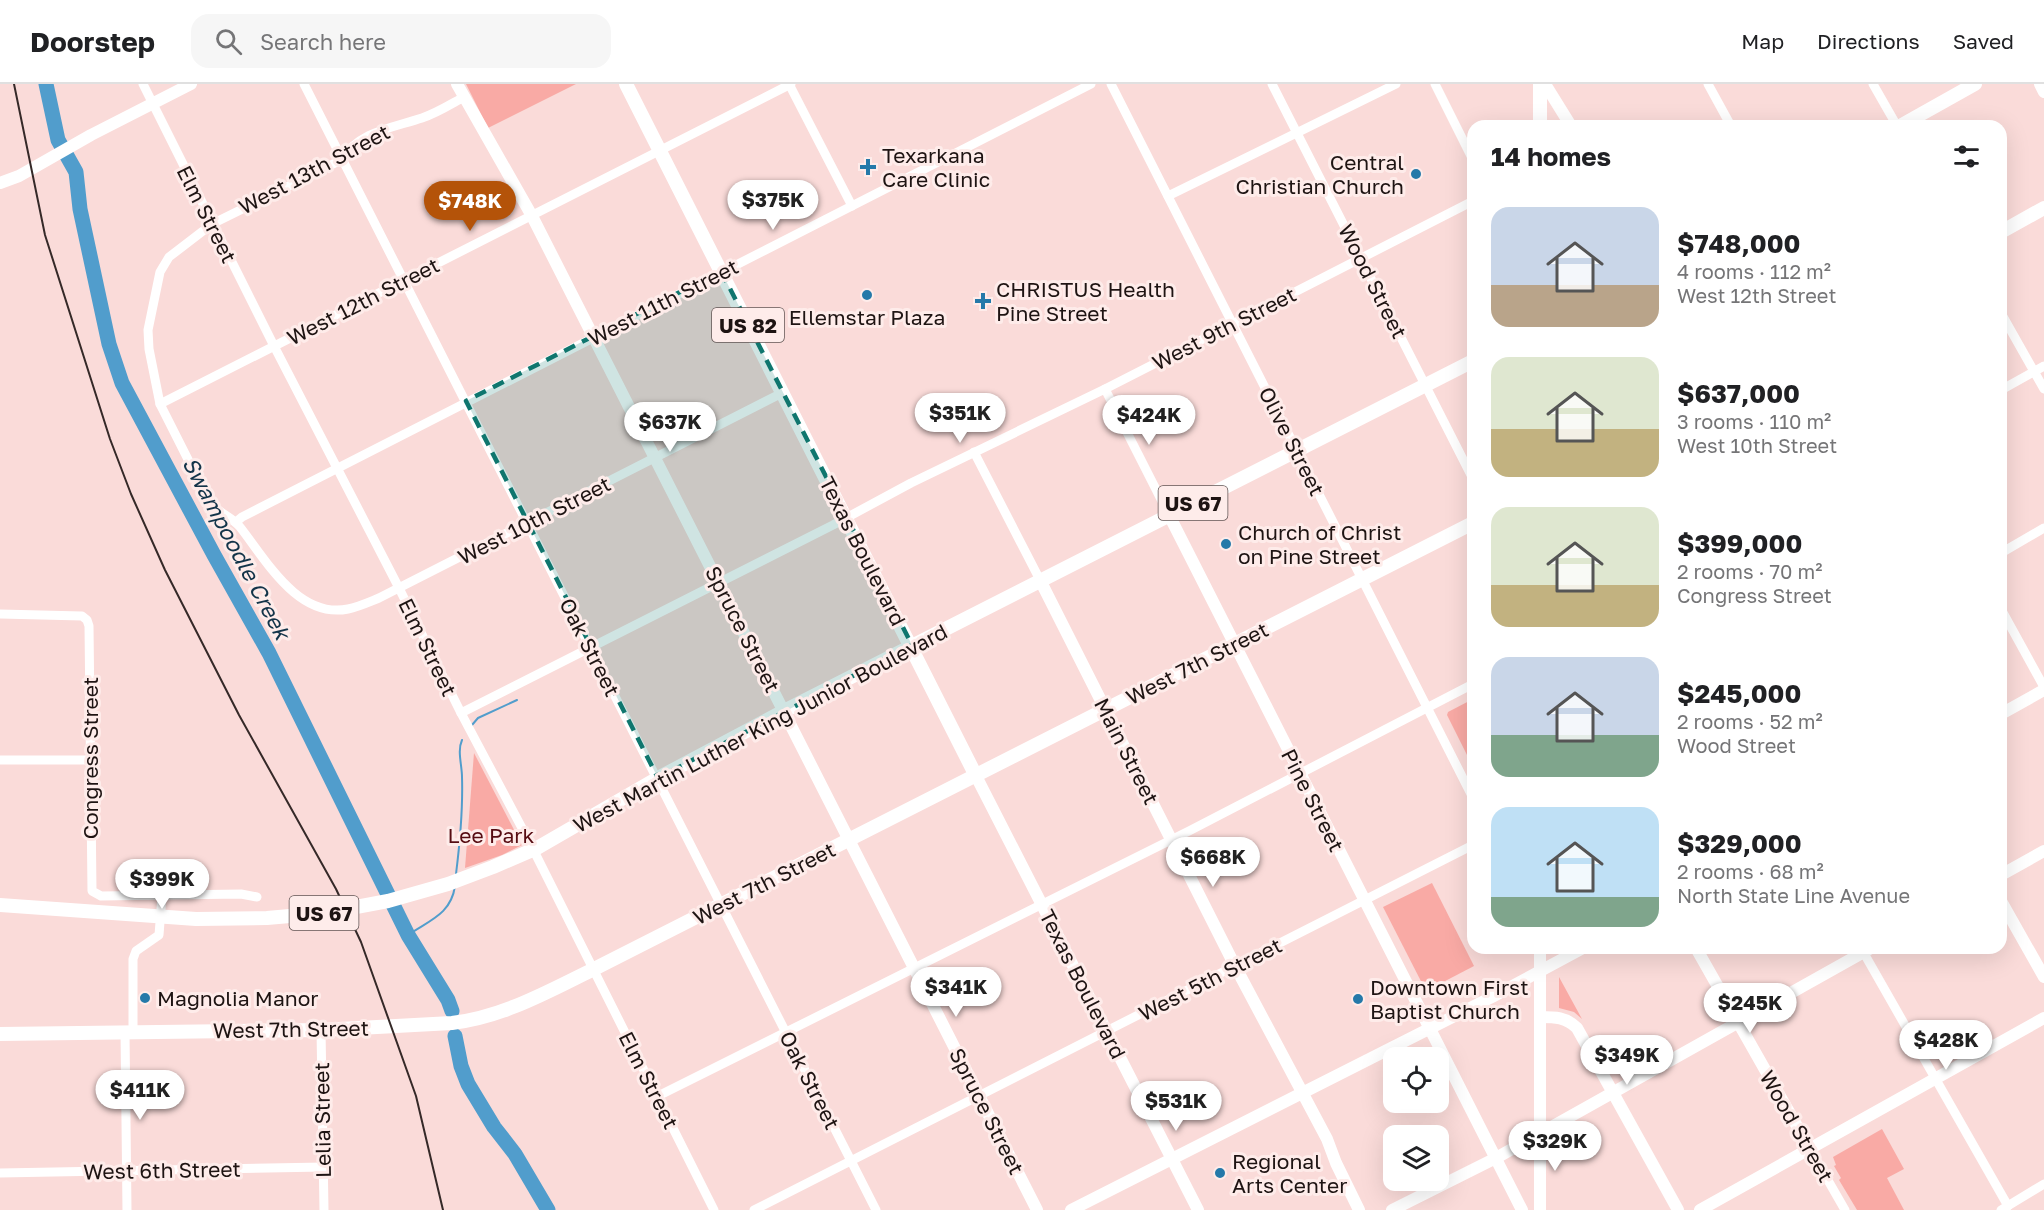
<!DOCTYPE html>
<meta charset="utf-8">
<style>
body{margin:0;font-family:"Golos Text",sans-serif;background:#f6f6f6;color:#202124;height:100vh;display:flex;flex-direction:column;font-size:22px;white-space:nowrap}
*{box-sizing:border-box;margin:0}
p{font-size:20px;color:#757577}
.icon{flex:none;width:33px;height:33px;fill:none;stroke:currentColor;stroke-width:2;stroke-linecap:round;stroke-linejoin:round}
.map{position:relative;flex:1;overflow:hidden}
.details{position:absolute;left:1467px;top:36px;width:540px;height:834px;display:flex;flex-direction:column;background:#fff;border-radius:18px;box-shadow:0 6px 24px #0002}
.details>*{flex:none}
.tools{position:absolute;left:1383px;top:963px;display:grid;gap:12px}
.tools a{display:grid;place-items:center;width:66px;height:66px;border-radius:12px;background:#fff;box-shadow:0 6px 24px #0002;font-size:30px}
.price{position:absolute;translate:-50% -51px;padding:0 14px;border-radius:21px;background:#fff;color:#222;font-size:20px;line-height:39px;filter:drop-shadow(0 2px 3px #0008)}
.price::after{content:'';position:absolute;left:50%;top:36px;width:18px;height:14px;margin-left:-9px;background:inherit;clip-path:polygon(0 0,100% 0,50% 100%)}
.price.selected{background:#b45309;color:#fff}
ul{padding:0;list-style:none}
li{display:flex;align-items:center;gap:18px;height:150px;padding:0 24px}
li span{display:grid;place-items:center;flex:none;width:168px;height:120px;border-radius:18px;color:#555}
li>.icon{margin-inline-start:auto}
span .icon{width:72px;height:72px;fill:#fffc;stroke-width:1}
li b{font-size:26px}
h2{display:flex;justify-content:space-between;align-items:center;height:72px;padding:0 24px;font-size:26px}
header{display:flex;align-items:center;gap:36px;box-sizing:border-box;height:84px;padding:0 30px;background:#fff;border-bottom:2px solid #e0e0e0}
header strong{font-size:28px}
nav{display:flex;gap:33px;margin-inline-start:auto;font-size:21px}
.search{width:420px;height:54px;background:#f6f6f6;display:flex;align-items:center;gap:15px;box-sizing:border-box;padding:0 21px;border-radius:18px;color:#757577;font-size:22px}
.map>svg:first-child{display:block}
.green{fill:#f9aaa5}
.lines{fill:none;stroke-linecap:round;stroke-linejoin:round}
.stream{stroke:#519dcc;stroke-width:2}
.river{stroke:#519dcc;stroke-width:15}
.street{stroke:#fff;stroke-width:9}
.secondary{stroke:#fff;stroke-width:12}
.primary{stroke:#fff;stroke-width:14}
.rail{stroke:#352928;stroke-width:2}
.marked{fill:#0f766e;fill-opacity:0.2;stroke:#0f766e;stroke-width:4.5;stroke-dasharray:12 8;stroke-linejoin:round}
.poi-dot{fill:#2579a9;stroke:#feecea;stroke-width:2}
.labels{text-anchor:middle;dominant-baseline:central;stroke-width:6;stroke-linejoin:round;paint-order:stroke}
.shield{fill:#feecea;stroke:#615554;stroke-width:1.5}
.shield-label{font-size:20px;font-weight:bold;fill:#1e1413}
.poi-label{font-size:21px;fill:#1e1413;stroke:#feecea;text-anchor:start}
.street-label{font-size:21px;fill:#1e1413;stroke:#feecea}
.park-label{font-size:21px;fill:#570c12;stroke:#feecea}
.water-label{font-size:22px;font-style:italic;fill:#133449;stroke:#feecea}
</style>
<header>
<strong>Doorstep</strong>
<div class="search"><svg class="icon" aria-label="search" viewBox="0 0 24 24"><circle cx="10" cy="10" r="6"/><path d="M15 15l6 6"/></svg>Search here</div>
<nav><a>Map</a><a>Directions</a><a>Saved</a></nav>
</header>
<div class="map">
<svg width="2044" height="1126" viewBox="0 0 2044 1126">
<rect width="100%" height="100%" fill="#fadbd9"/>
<g class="green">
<path d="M 466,0 L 576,0 L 488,44 Z"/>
<path d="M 1473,615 L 1473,683 L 1447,631 L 1448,628 Z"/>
<path d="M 474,669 L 522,761 L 502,771 L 465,784 Z"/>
<path d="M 1432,799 L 1474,882 L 1426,907 L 1383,823 Z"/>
<path d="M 1559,893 L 1582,935 L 1574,928 L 1559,924 Z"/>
<path d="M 1882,1045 L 1904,1085 L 1887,1094 L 1904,1126 L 1857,1126 L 1839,1096 L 1841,1094 L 1834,1082 L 1836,1081 L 1833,1073 Z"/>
</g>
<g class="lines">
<g class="stream">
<path d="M 472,641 L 478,634 L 517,616"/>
<path d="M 456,790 C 460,758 463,725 462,693 C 462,681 457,667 462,656"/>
<path d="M 408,851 C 430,836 451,830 455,802"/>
</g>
<g class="river">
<path d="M 46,0 L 58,56 L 76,88 L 80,125 L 109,260 L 122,299 L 214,471 L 269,569 L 408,851 L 448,916 L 452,927"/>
<path d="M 455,952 L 461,982 L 468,1000 L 494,1043 L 515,1070 L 548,1126"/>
</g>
<g class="street">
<path d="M 143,0 L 274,262 L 399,504 L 461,629 L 531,761 L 714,1126"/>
<path d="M 304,0 L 876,1126"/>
<path d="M 789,0 L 852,122"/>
<path d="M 1111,0 L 1473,714"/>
<path d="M 1272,0 L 1473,395"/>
<path d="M 1435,0 L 1473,76"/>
<path d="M 1708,0 L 1731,42"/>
<path d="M 1873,0 L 1897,42"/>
<path d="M 464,13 C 451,20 437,29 422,34 C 392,44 360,47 341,76 L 212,140 L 169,173 L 160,188 L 148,246 L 149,265 L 160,320 L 209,417 C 219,430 231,432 240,443 C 266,476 298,535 348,525 C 358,523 369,518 379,514 L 782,309"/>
<path d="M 1168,112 L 1396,0"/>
<path d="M 2001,229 L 2044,305"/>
<path d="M 1105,305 L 1169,431"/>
<path d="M 2001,306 L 2044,282"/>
<path d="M 160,320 L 791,0"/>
<path d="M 974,368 L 1040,496"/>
<path d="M 236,438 L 242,433 L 1091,0"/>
<path d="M 2001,469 L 2044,444"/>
<path d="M 2001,525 L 2044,603"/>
<path d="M 0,530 L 82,532 L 87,536 L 89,542 L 92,807 L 101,812 L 241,810 L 257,813"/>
<path d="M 461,629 L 833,441 L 911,399 L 1105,305 L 1473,117"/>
<path d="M 0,676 L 91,676"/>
<path d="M 1861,864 L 2008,1122"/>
<path d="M 321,946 L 324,1126"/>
<path d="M 125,948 L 127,1126"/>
<path d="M 133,948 L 133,875 L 136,867 L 159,851 L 162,812"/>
<path d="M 656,1013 L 1189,747 L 1473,600"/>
<path d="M 1810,1065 L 1845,1126"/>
<path d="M 0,1089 L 324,1083"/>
<path d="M 754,1126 L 1473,761"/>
<path d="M 2001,1126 L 2044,1100"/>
</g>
<g class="secondary">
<path d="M 457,0 L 532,132 L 1037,1126"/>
<path d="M 1545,0 L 1571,42"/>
<path d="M 2040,0 L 2044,8"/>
<path d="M 0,99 L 19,92 L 91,51 L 191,0"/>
<path d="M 1169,431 L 1522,1126"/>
<path d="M 1040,496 L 1235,882 L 1327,1055 L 1336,1079 L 1359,1126"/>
<path d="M 2001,630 L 2044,606"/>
<path d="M 975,690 L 1198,1126"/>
<path d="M 2001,791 L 2044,767"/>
<path d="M 2001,817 L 2044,893"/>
<path d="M 1696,864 L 1810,1065"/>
<path d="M 1540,933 C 1555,933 1566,933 1577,944 L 1678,1126"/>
<path d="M 1071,1126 L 1492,913 L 1583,864"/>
<path d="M 1392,1126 L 1496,1074 L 1871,864"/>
<path d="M 1540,1126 L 1540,864"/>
<path d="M 1700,1126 L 2044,934"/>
</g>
<g class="primary">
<path d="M 626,0 L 975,690"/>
<path d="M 1540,0 L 1540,42"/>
<path d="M 1900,42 L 1975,0"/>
<path d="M 2001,148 L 2044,124"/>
<path d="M 0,821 L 196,835 L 267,834 L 324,829 L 388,817 L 448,800 L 493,783 L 537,764 L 658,694 L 784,627 L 1473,277"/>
<path d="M 0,950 L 321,946 L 452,939 C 503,933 547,908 592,886 L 1473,439"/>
</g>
<path class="rail" d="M 14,0 L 45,151 L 110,355 L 131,410 L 165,486 L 239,631 L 336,805 L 361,858 L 416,1012 L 443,1126"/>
</g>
<path class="marked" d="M 721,187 L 912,561 L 658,694 L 466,317 Z"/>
<g class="poi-dot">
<path d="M865 74h6v6h6v6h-6v6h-6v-6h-6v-6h6z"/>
<circle cx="1416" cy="90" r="6"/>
<circle cx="867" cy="211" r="6"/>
<path d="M980 208h6v6h6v6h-6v6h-6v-6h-6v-6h6z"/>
<circle cx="1226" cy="460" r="6"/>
<circle cx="145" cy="914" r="6"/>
<circle cx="1358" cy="915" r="6"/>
<circle cx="1220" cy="1089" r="6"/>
</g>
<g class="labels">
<g class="shield">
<rect x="712" y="224" width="72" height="34" rx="4.5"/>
<rect x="1158.5" y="402" width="69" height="34" rx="4.5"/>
<rect x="289.5" y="812" width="69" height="34" rx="4.5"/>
</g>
<g class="shield-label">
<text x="748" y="241">US 82</text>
<text x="1193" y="419">US 67</text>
<text x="324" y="829">US 67</text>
</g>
<g class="poi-label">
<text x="882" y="71">Texarkana<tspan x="882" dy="24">Care Clinic</tspan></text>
<text x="1404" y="78" text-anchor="end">Central<tspan x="1404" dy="24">Christian Church</tspan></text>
<text x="996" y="205">CHRISTUS Health<tspan x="996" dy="24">Pine Street</tspan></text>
<text x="867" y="233" text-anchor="middle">Ellemstar Plaza</text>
<text x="1238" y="448">Church of Christ<tspan x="1238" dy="24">on Pine Street</tspan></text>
<text x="1370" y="903">Downtown First<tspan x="1370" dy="24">Baptist Church</tspan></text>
<text x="157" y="914">Magnolia Manor</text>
<text x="1232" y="1077">Regional<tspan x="1232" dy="24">Arts Center</tspan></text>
</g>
<g class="street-label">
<text transform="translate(314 85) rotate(-28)">West 13th Street</text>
<text transform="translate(207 130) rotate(63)">Elm Street</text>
<text transform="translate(1373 197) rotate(63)">Wood Street</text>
<text transform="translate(363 217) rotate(-27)">West 12th Street</text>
<text transform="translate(663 218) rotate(-27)">West 11th Street</text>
<text transform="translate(1224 244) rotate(-27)">West 9th Street</text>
<text transform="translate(1292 357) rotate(63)">Olive Street</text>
<text transform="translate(534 436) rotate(-27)">West 10th Street</text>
<text transform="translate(863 467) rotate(63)">Texas Boulevard</text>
<text transform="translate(743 545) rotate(63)">Spruce Street</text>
<text transform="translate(428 563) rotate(64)">Elm Street</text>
<text transform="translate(590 563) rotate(63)">Oak Street</text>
<text transform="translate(1197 579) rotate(-27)">West 7th Street</text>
<text transform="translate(760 644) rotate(-28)">West Martin Luther King Junior Boulevard</text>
<text transform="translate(1127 667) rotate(63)">Main Street</text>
<text transform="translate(90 674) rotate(-90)">Congress Street</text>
<text transform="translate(1313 716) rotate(63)">Pine Street</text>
<text transform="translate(764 799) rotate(-27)">West 7th Street</text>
<text transform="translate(1210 895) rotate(-27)">West 5th Street</text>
<text transform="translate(1083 900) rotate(63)">Texas Boulevard</text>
<text transform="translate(291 945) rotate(-1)">West 7th Street</text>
<text transform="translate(649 996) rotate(63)">Elm Street</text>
<text transform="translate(810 996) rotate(63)">Oak Street</text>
<text transform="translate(987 1027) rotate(63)">Spruce Street</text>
<text transform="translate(322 1036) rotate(-91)">Lelia Street</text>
<text transform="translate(1797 1042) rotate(60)">Wood Street</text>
<text transform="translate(162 1086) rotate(-1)">West 6th Street</text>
</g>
<g class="park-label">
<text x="491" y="751">Lee Park</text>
</g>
<g class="water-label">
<text transform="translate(237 464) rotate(62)">Swampoodle Creek</text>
</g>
</g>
</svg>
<div class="tools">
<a><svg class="icon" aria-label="locate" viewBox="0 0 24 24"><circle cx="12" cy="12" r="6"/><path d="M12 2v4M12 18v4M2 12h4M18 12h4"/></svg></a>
<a><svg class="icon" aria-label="layers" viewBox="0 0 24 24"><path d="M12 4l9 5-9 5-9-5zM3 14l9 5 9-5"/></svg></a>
</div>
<b class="price" style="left:773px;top:147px">$375K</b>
<b class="price selected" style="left:470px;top:148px">$748K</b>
<b class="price" style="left:960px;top:360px">$351K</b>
<b class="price" style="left:1149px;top:362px">$424K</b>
<b class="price" style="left:670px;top:369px">$637K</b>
<b class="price" style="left:1213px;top:804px">$668K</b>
<b class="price" style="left:162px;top:826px">$399K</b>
<b class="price" style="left:956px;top:934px">$341K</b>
<b class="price" style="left:1750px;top:950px">$245K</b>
<b class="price" style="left:1946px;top:987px">$428K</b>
<b class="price" style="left:1627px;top:1002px">$349K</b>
<b class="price" style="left:140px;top:1037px">$411K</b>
<b class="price" style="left:1176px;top:1048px">$531K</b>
<b class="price" style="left:1555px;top:1088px">$329K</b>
<section class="details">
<h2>14 homes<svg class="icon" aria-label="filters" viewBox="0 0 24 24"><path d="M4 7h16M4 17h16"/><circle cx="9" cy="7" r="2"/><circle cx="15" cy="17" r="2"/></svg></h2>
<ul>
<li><span style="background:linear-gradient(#c9d6e8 65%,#b9a48a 0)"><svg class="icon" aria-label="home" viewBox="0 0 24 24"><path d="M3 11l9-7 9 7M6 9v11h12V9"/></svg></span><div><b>$748,000</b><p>4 rooms · 112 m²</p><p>West 12th Street</p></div></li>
<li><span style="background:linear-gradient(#dfe7d0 60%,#c2b280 0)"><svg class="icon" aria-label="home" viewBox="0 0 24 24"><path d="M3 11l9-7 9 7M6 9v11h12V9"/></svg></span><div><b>$637,000</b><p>3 rooms · 110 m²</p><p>West 10th Street</p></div></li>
<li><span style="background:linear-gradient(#dfe7d0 65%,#c2b280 0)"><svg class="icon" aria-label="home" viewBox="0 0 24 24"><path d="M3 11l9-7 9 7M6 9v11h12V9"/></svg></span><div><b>$399,000</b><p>2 rooms · 70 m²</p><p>Congress Street</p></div></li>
<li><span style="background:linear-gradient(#c9d6e8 65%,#7fa58c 0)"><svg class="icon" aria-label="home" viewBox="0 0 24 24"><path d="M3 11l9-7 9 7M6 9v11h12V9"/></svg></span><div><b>$245,000</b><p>2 rooms · 52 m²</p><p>Wood Street</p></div></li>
<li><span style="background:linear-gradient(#bfe0f5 75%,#7fa58c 0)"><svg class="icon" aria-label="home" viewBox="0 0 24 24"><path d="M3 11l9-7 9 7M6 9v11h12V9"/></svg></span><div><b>$329,000</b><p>2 rooms · 68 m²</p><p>North State Line Avenue</p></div></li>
</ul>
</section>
</div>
